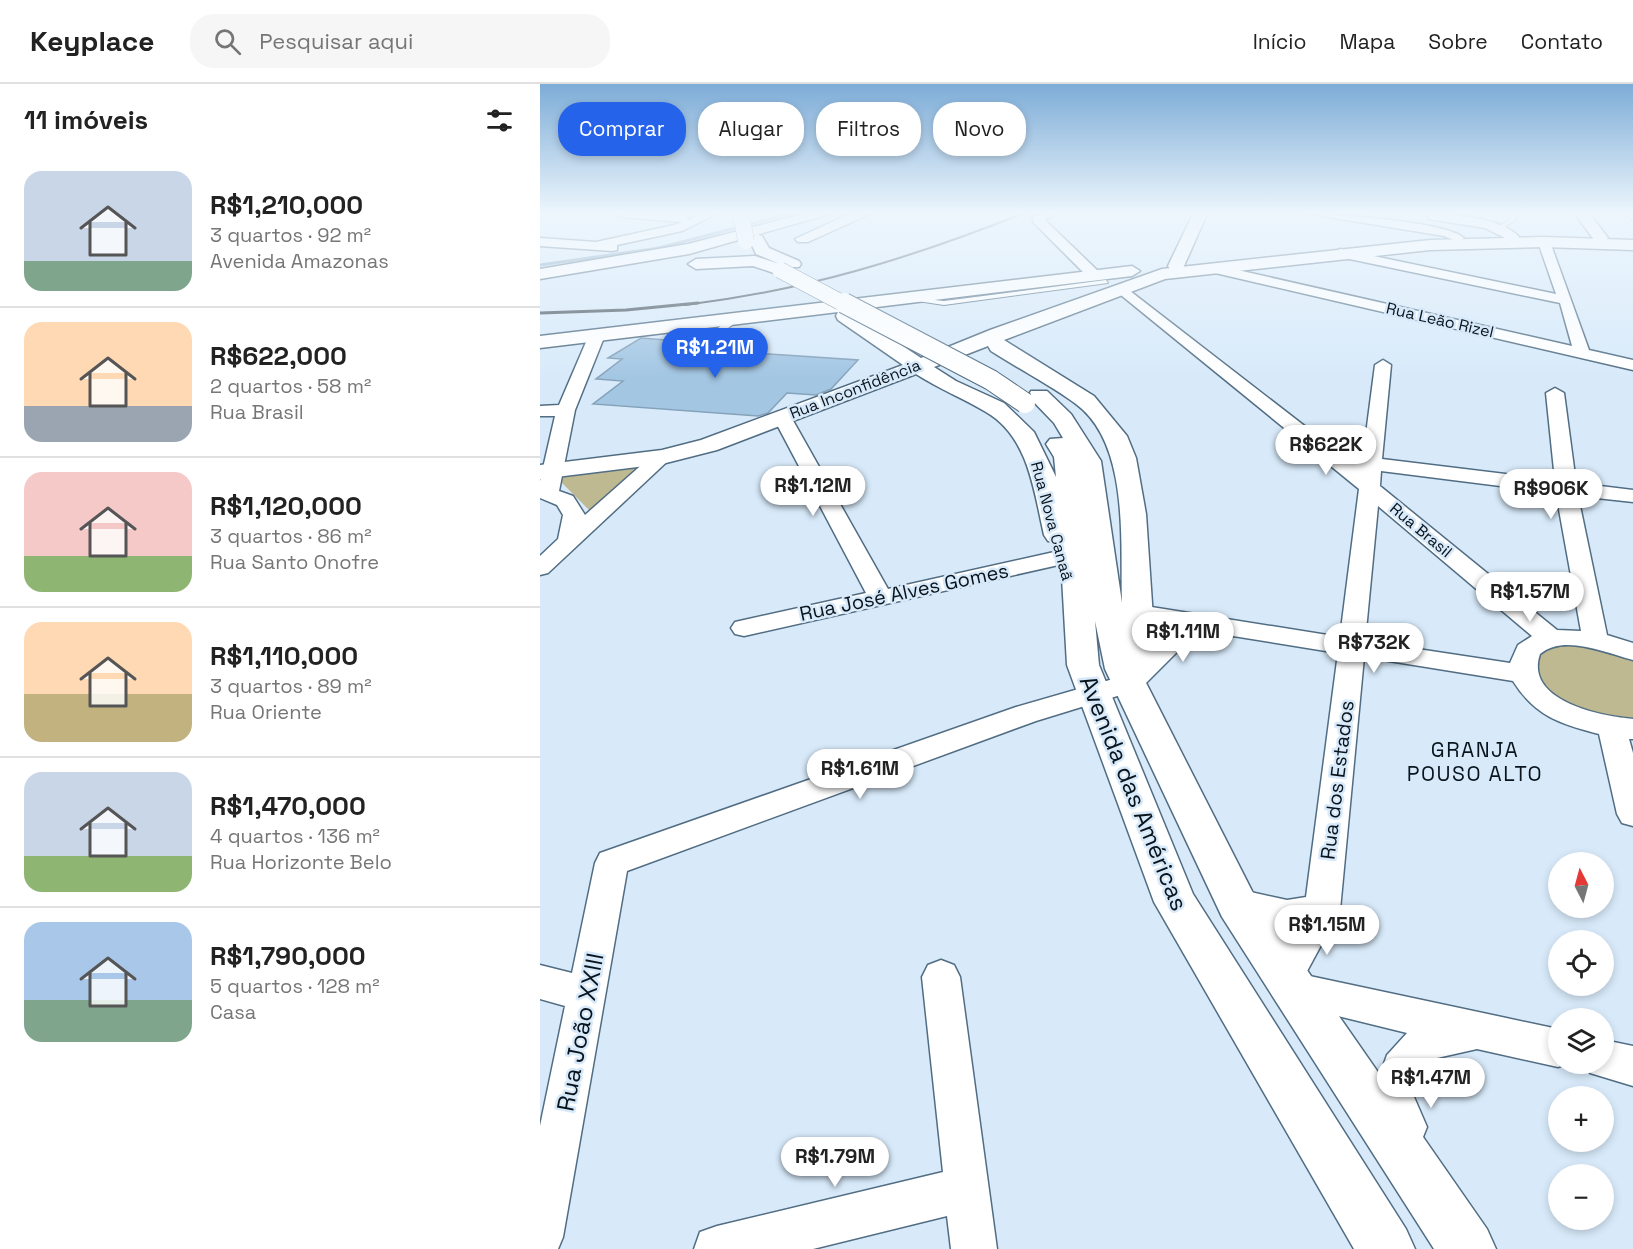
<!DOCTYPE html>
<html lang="pt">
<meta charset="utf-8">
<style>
body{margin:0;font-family:"Space Grotesk",sans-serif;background:#f6f6f6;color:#222;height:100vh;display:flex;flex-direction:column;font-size:22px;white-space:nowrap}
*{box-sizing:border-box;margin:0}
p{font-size:20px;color:#767676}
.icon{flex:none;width:33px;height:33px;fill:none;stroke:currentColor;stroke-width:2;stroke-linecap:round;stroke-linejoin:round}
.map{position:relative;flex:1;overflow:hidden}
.panel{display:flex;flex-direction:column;background:#fff;width:540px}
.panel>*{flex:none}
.guide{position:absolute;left:18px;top:18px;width:570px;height:54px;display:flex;gap:12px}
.needle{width:39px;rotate:354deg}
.buttons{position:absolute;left:1008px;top:768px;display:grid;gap:12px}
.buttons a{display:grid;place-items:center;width:66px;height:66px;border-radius:50%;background:#fff;box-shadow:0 3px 9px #0003;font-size:30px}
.price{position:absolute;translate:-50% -51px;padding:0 14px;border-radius:21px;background:#fff;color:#222;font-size:20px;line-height:39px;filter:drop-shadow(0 2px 3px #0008)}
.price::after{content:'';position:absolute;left:50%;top:36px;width:18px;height:14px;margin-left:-9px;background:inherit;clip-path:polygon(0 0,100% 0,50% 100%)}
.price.selected{background:#2563eb;color:#fff}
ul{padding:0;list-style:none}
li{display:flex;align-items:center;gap:18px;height:150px;padding:0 24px}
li+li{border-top:2px solid #e0e0e0}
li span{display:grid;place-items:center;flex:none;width:168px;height:120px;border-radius:18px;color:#555}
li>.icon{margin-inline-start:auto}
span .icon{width:72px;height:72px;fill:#fffc;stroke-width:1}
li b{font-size:26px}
h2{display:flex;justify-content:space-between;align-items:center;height:72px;padding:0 24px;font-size:26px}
.tag{padding:0 21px;border-radius:24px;background:#fff;box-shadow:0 3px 9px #0003;font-size:21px;line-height:54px}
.tag.selected{background:#2563eb;color:#fff}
header{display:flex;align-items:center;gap:36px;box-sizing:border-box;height:84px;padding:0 30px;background:#fff;border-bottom:2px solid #e0e0e0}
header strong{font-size:28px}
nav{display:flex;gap:33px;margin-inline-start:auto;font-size:21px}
.search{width:420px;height:54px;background:#f6f6f6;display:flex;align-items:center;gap:15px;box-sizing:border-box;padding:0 21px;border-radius:24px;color:#767676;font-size:22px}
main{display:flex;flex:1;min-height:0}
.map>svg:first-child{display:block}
.green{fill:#bfb991}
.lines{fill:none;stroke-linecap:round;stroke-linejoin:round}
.stream{stroke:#7ea0bd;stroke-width:3}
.building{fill:#a3c6e3;stroke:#85a2ba;stroke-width:1.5}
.service-casing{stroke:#516d83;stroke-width:2}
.minor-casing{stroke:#516d83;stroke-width:3}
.tertiary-casing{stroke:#516d83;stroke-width:3}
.secondary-casing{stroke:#516d83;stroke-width:3}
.primary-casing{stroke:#516d83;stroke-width:3}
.service{fill:#fff;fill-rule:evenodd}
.minor{fill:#fff;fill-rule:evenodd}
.tertiary{fill:#fff;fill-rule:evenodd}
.secondary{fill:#fff;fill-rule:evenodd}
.primary{fill:#fff;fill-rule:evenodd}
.rail-far1{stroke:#47545f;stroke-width:2}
.rail{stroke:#47545f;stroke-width:3}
.secondary-bridge-casing{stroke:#516d83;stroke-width:17;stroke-linecap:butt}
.primary-bridge-far1-casing{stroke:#516d83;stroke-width:17;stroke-linecap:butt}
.primary-bridge-casing{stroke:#516d83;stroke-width:22;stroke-linecap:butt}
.secondary-bridge{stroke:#fff;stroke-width:16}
.primary-bridge-far1{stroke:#fff;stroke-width:16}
.primary-bridge{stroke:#fff;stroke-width:20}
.labels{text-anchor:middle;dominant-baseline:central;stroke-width:5;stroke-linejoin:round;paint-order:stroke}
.far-street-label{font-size:16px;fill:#09141d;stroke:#d8eafa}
.street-label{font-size:20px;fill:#09141d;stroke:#d8eafa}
.neighbourhood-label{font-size:21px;letter-spacing:1.5px;fill:#09141d;stroke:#d8eafa}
.near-street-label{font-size:24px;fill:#09141d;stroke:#d8eafa}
</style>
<header>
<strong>Keyplace</strong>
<div class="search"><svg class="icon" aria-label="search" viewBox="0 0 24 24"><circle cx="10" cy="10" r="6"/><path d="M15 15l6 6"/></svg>Pesquisar aqui</div>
<nav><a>Início</a><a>Mapa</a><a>Sobre</a><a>Contato</a></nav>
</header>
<main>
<section class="panel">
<h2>11 imóveis<svg class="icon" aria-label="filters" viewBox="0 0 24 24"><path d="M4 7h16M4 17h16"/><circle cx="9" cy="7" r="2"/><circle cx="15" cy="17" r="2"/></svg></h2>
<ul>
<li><span style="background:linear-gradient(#c9d6e8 75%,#7fa58c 0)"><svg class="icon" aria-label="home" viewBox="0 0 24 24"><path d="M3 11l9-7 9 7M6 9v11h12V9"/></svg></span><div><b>R$1,210,000</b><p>3 quartos · 92 m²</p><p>Avenida Amazonas</p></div></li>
<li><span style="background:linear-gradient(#ffd9b3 70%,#9aa5b1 0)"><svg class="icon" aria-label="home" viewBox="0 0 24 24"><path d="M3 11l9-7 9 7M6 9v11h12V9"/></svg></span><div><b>R$622,000</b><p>2 quartos · 58 m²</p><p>Rua Brasil</p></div></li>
<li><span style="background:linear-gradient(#f6c9c9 70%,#8fb573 0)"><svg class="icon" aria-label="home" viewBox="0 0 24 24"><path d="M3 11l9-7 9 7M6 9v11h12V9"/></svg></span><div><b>R$1,120,000</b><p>3 quartos · 86 m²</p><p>Rua Santo Onofre</p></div></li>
<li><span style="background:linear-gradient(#ffd9b3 60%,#c2b280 0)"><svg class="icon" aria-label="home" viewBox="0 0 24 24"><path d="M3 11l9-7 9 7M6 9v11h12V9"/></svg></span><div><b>R$1,110,000</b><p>3 quartos · 89 m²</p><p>Rua Oriente</p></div></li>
<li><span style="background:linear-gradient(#c9d6e8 70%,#8fb573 0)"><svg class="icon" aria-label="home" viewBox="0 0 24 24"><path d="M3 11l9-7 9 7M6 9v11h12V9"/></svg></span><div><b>R$1,470,000</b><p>4 quartos · 136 m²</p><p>Rua Horizonte Belo</p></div></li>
<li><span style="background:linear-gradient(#a9c7e8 65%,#7fa58c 0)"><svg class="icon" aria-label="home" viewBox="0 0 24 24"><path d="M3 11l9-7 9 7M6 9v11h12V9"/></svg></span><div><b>R$1,790,000</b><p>5 quartos · 128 m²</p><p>Casa</p></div></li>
</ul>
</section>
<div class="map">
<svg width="1093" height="1165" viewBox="0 0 1093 1165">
<rect width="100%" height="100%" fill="#d8eafa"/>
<g class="green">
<path d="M 98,384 L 50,427 L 17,394 Z"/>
<path d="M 1035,557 L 1093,572 L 1093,639 L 1031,626 L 999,601 L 995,575 L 1002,566 Z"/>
</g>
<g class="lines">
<path class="stream" d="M 0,181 L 119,164 L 249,130"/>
</g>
<path class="building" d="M 101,254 L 126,256 L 127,263 L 318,276 L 291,305 L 276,311 L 247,309 L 228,329 L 218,332 L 53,320 L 83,297 L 56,295 L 82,275 L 68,274 Z"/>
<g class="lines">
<g class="service-casing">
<g id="service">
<path d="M 967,130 L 973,130 L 976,135 L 961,146 L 957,146 L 957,144 L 970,135 Z"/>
<path d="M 1086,130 L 1093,130 L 1093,136 Z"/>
<path d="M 566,196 L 568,199 L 404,221 L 364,215 L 368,213 L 404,217 Z"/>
<path d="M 194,232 L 201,234 L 168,260 L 162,260 L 162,256 Z"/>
</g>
</g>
<g class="minor-casing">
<g id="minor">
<path d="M 76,130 L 143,130 L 147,132 L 148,136 L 160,130 L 176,130 L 142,147 L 77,161 L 77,166 L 72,167 L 0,162 L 0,154 L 56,158 L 134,141 L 143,138 L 81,133 Z"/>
<path d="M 498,130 L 515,130 L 505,136 L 559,188 L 559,194 L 549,194 L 493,138 L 493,132 Z"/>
<path d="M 770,130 C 796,130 908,138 924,154 L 918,158 L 904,152 Z"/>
<path d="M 889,130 C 913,130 963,134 979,153 L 977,156 L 969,156 L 945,144 L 889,135 Z"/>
<path d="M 1004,154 L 1010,158 L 1049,266 L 1093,276 L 1093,286 L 671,188 L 664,184 L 671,180 L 1032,262 L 1020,219 L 800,173 L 794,169 L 800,165 L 1016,210 L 998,158 Z"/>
<path d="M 581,200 L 806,374 L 823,373 L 835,281 L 843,276 L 851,281 L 842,375 L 1015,396 L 1006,309 L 1015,304 L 1024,309 L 1036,399 L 1093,406 L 1093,418 L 1038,412 L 1067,551 L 1093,559 L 1093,576 C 1065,569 1025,550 1000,570 C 984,617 1060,632 1093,635 L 1093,655 L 1089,655 L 1093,669 L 1093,742 L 1082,739 L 1077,730 L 1059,650 C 1020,640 995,632 973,597 L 824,573 L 800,826 L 765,891 L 1018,945 L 1018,980 L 1027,980 L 1018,983 L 937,965 L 897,974 L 879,995 L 874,1013 L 887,1043 L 881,1058 L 866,1064 L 851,1058 L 832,1014 L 847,971 L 867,949 L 741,918 L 726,892 L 752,845 L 685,830 L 679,820 L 685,810 L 697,805 L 747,816 L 766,813 L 798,569 L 693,552 L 659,558 L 639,566 L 600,605 L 496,637 L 87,787 L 23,1153 L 18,1165 L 0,1165 L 0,1042 L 25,922 L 0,915 L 0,881 L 32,889 L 55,779 L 60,769 L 476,623 L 580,593 L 621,554 L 648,544 L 590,534 L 586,529 L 590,524 L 599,521 L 800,553 L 819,405 L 576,207 L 574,204 ZM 841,387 L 1016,409 L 1041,547 L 1017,546 L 840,402 ZM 838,422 L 992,552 L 978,561 L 970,579 L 825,557 Z"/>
<path d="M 57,246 L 65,251 L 35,326 L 19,407 L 33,412 L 45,431 L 115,369 L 129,369 L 132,373 L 8,489 L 0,491 L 0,472 L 18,455 L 23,431 L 17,421 L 0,414 L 0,397 L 15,332 L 0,332 L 0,322 L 19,321 L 49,251 Z"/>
<path d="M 242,327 L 251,333 L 348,505 L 523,466 L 531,468 L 535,473 L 531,478 L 523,480 L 204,552 L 195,550 L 191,544 L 195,538 L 326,509 L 233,333 Z"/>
<path d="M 401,876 L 414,881 L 420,893 L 457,1165 L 411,1165 L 407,1132 L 273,1165 L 154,1165 L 160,1148 L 177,1142 L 403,1088 L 382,893 L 388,881 Z"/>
<path d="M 1064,956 L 1093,962 L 1093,1002 L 1050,989 L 1046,980 L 1064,980 Z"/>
</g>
</g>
<g class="tertiary-casing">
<g id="tertiary">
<path d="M 653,130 L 667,130 L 644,182 L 642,185 L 630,185 L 628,182 Z"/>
<path d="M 1035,130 L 1050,130 L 1068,154 L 1065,157 L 1055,157 Z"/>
</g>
</g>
<g class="secondary-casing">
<path id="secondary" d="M 217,150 L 222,152 L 229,164 L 259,177 L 261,180 L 259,183 L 247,183 L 216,170 L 209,155 Z"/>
</g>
<g class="primary-casing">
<g id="primary">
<path d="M 264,130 L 290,130 L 149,170 L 0,195 L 0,185 L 148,160 Z"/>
<path d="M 309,130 L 330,130 L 268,158 L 258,158 L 255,155 Z"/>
<path d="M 1004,153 L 1093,156 L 1093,166 L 1004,163 L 890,166 L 625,195 L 464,256 L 554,312 L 587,352 L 596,374 L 606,430 L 615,564 L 607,581 L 600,587 L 712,807 L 947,1145 L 956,1165 L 894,1165 L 682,833 L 565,585 L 555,537 L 559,581 L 653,810 L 866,1145 L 875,1165 L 814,1165 L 614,818 L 527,581 L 520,459 L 508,457 L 504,451 C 494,408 489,353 446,328 C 423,314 399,305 376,290 L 177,366 L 122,380 L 0,395 L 0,381 L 122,366 L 161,356 L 363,281 L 298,236 L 296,232 L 298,228 L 0,264 L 0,252 L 592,182 L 600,187 L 592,192 L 337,223 L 316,231 L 381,274 L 450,246 L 622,185 L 890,156 ZM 448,262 L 451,267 C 479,285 510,301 536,320 C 590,360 580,459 582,519 L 561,377 L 531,330 L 507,307 L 491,307 L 488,312 L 514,339 L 523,354 L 510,355 L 506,360 L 514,373 L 516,393 L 494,348 L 464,319 L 416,297 L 394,283 Z"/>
<path d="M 215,172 L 246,182 L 248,186 L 240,191 L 213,182 L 156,185 L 148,180 L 156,175 Z"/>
</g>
</g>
<use href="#service" class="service"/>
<use href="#minor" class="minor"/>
<use href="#tertiary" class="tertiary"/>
<use href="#secondary" class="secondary"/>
<use href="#primary" class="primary"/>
<path class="rail-far1" d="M 145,221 C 268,206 367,175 482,130"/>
<path class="rail" d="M 0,229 L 86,226 L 158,219"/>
<g class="secondary-bridge-casing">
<path id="secondary-bridge" d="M 201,130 L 206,157"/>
</g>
<g class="primary-bridge-far1-casing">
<path id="primary-bridge-far1" d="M 240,186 L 306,221"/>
</g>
<g class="primary-bridge-casing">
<path id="primary-bridge" d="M 304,219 L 451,296 L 485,319"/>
</g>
<use href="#secondary-bridge" class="secondary-bridge"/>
<use href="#primary-bridge-far1" class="primary-bridge-far1"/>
<use href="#primary-bridge" class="primary-bridge"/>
</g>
<linearGradient id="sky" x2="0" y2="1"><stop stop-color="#7dacd7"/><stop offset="0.44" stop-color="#edf6fd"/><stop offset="1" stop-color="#edf6fd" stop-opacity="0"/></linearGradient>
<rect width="1093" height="294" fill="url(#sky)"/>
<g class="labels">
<g class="far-street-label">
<text transform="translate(900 236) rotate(13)">Rua Leão Rizel</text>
<text transform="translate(315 305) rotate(-21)">Rua Inconfidência</text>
<text transform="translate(512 437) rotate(75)">Rua Nova Canaã</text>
<text transform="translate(881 446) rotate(40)">Rua Brasil</text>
</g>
<g class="street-label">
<text transform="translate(364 508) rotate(-12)">Rua José Alves Gomes</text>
<text transform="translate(797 696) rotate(-83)">Rua dos Estados</text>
</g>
<g class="neighbourhood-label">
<text x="935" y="665">GRANJA<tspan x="935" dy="24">POUSO ALTO</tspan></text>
</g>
<g class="near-street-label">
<text transform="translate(594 709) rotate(68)">Avenida das Américas</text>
<text transform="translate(40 948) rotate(-79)">Rua João XXIII</text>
</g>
</g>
</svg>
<div class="buttons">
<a><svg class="needle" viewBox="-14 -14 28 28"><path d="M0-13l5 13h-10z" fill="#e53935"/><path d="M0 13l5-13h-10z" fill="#767676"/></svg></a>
<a><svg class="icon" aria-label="locate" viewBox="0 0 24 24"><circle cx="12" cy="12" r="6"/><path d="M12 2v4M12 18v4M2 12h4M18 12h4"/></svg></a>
<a><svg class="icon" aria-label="layers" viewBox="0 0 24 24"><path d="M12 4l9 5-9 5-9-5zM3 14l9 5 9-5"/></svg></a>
<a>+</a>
<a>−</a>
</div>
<b class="price selected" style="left:175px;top:295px">R$1.21M</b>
<b class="price" style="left:786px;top:392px">R$622K</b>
<b class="price" style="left:273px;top:433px">R$1.12M</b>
<b class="price" style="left:1011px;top:436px">R$906K</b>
<b class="price" style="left:990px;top:539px">R$1.57M</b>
<b class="price" style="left:643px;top:579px">R$1.11M</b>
<b class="price" style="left:834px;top:590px">R$732K</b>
<b class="price" style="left:320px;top:716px">R$1.61M</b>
<b class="price" style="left:787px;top:872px">R$1.15M</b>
<b class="price" style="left:891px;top:1025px">R$1.47M</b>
<b class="price" style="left:295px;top:1104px">R$1.79M</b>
<div class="guide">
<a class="tag selected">Comprar</a>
<a class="tag">Alugar</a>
<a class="tag">Filtros</a>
<a class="tag">Novo</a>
</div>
</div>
</main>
